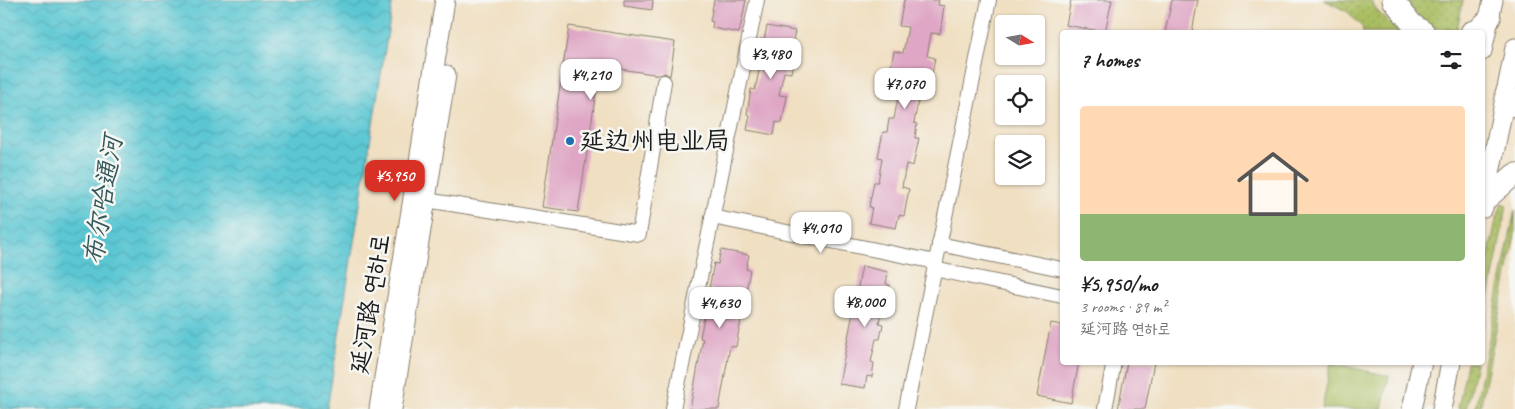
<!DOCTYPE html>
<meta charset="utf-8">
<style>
body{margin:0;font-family:Caveat,"LXGW WenKai TC","Poor Story",sans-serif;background:#f6f6f6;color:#202124;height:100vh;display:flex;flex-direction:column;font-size:19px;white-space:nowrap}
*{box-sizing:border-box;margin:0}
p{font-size:16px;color:#757577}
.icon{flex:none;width:28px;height:28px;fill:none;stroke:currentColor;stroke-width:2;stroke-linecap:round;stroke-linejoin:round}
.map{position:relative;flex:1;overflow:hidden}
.side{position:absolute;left:1060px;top:30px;width:425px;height:335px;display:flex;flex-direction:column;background:#fff;border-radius:5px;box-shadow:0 1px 4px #0004}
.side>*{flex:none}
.needle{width:32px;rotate:101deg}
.tools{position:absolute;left:995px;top:15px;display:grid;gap:10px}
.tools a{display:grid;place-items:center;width:50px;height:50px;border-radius:5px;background:#fff;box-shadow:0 1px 4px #0004;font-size:25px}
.price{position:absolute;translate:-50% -42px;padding:0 11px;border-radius:10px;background:#fff;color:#222;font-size:16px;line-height:32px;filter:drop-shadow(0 1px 2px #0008)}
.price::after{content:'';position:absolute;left:50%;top:30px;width:15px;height:11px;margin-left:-8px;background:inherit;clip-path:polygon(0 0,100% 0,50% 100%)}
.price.active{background:#d93025;color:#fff}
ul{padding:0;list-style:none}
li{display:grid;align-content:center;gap:10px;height:265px;padding:0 20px}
li span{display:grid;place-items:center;height:155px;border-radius:5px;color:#555}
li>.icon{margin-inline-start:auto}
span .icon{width:90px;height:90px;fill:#fffc;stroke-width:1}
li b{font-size:21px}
h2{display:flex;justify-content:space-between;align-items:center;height:60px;padding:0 20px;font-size:21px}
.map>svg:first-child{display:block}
.grass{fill:url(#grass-dots);stroke:#626c3e}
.park{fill:#a9bd61;stroke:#626c3e}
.water{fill:url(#water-waves);stroke:#3c7278}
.building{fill:#dfa6c5}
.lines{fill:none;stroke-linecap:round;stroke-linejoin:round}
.minor-casing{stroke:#867e6e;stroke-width:16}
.major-casing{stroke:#867e6e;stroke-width:21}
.highway-casing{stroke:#867e6e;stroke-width:23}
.minor{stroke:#fff;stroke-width:14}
.major{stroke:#fff;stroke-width:19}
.highway{stroke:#fff;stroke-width:21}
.poi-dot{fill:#1f6fb2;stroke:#f6f6f2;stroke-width:2}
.labels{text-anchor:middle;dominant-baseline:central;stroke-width:5;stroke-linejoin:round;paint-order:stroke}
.poi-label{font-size:25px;fill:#1c1c1c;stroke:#f6f6f2;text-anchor:start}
.street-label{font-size:25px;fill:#1c1c1c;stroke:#f6f6f2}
.water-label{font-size:26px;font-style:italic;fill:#32585c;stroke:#f6f6f2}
</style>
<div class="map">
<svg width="1515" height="409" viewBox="0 0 1515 409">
<defs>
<pattern id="grass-dots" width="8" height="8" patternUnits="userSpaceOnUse" patternTransform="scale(1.25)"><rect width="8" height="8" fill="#a9bd61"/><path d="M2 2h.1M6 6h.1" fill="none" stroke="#91a254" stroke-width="1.8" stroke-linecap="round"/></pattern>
<pattern id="water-waves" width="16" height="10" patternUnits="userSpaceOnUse" patternTransform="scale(1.25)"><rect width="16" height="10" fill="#5bc7d3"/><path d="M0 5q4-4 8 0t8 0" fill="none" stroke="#4faab5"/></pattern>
</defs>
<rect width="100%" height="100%" fill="#f6f6f2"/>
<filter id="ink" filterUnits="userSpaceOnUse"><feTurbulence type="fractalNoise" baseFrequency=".02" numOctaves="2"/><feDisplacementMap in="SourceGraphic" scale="10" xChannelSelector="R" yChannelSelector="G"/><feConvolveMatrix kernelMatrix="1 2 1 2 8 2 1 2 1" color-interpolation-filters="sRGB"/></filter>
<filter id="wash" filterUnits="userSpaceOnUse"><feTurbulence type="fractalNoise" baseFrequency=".0096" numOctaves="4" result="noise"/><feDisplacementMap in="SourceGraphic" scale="20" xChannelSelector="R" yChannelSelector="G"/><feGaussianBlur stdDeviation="1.12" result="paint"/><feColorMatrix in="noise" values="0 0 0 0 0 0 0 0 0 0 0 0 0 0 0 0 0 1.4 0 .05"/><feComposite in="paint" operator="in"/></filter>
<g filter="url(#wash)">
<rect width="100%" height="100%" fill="#f0dfc1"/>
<g class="grass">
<path d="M 1324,0 L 1370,0 L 1378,12 L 1399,32 L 1362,32 L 1363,28 L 1348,12 Z"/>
<path d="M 1405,0 L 1463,0 L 1457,29 C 1429,32 1422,20 1405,0 Z"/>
<path d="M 1502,203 L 1507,205 L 1483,328 L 1483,285 L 1495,224 Z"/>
<path d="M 1515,210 L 1515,234 L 1480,409 L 1475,409 Z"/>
<path d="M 1467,363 L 1476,363 L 1466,409 L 1458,409 Z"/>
</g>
<path class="park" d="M 1331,363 L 1389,376 L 1382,409 L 1322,409 Z"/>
<path class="water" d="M 0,0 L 393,0 L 327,409 L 0,409 Z"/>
<g id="blocks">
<g class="building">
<path d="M 624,0 L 653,0 L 652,10 L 624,6 Z"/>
<path d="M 714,0 L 746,0 L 739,33 L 712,28 L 713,22 L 710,21 Z"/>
<path d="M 904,0 L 939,0 L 938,5 L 944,6 L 940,34 L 931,33 L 927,56 L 935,58 L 930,85 L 923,83 L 919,96 L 914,123 L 917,124 L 915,138 L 919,138 L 913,166 L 906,164 L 902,187 L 909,189 L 904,216 L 899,215 L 896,228 L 869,223 L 872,207 L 869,207 L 874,182 L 878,182 L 882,158 L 878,157 L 883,132 L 887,132 L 889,119 L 894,119 L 899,92 L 896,91 L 899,77 L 889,76 L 894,51 L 903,53 L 908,27 L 899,26 Z"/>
<path d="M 1071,0 L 1112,0 L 1105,32 L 1066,25 Z"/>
<path d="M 1172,0 L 1198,0 L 1192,32 L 1165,32 Z"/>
<path d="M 569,26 L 675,42 L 670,76 L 665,73 L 660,75 L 600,66 L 578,212 L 542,207 Z"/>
<path d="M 767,26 L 795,31 L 792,45 L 796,46 L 791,73 L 784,72 L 779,95 L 787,96 L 782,123 L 776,122 L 774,135 L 747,130 L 750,115 L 747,114 L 751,89 L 755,90 L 760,66 L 756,65 L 760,39 L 764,40 Z"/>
<path d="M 721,250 L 749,255 L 746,269 L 750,270 L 745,297 L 737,296 L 733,319 L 741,320 L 738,335 L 736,347 L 730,346 L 719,409 L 690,409 L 703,339 L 700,338 L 705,313 L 709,314 L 713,290 L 709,289 L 714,263 L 718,264 Z"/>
<path d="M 862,266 L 888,272 L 886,284 L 890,285 L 887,299 L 883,299 L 879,323 L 883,324 L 880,339 L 876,339 L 871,362 L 874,363 L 872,377 L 867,376 L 865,388 L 839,384 Z"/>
<path d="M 1051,323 L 1062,325 L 1062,362 L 1079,362 L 1071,403 L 1037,396 Z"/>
<path d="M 1127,362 L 1154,362 L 1145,409 L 1118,409 Z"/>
</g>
</g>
</g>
<g filter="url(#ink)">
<use href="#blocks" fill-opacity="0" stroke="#867e6e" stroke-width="1"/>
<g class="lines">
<g class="minor-casing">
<g id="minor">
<path d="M 426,200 L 639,234 L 664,82"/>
<path d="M 712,217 L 936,262"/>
<path d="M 939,244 L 1062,269"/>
<path d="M 934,269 L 1062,296"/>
<path d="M 673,409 L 757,0"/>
<path d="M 906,409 L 989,0"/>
<path d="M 1105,409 L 1114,362"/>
</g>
</g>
<g class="major-casing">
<g id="major">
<path d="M 1482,51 L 1493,0"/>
<path d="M 1483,208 L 1515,48"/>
<path d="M 379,409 L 445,0"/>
<path d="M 392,409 L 446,75"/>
<path d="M 1412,409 L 1422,362"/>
<path d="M 1442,409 L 1451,362"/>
</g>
</g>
<g class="highway-casing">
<g id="highway">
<path d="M 1393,0 L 1412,24 L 1424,32"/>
<path d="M 1471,32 L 1478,30 L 1490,18"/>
<path d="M 1506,93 L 1515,106"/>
<path d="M 1484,201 L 1515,174"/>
</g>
</g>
<use href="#minor" class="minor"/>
<use href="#major" class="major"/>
<use href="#highway" class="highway"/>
</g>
</g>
<circle class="poi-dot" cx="570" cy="141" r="5"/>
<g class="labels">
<g class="poi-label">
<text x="580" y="141">延边州电业局</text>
</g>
<g class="street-label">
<text transform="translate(370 304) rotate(-81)">延河路 연하로</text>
</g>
<g class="water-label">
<text transform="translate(103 200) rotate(-81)">布尔哈通河</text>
</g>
</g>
</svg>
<div class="tools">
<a><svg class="needle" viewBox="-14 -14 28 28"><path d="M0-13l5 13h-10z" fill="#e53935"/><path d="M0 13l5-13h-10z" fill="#757577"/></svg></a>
<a><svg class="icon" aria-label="locate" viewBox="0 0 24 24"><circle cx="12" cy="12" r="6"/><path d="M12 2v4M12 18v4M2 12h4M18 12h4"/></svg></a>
<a><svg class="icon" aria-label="layers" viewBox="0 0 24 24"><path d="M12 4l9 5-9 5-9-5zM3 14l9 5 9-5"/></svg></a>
</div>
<b class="price" style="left:771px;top:80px">¥3,480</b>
<b class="price" style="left:591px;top:101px">¥4,210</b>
<b class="price" style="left:905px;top:110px">¥7,070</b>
<b class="price active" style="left:395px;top:202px">¥5,950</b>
<b class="price" style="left:821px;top:254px">¥4,010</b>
<b class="price" style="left:865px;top:328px">¥8,000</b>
<b class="price" style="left:720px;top:329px">¥4,630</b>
<section class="side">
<h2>7 homes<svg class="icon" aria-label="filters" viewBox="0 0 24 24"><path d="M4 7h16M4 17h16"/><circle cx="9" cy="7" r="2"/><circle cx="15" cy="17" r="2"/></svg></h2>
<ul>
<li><span style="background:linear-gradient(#ffd9b3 70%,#8fb573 0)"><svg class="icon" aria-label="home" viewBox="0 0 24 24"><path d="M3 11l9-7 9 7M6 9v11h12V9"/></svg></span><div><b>¥5,950/mo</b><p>3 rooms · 89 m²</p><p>延河路 연하로</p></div></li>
</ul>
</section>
</div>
